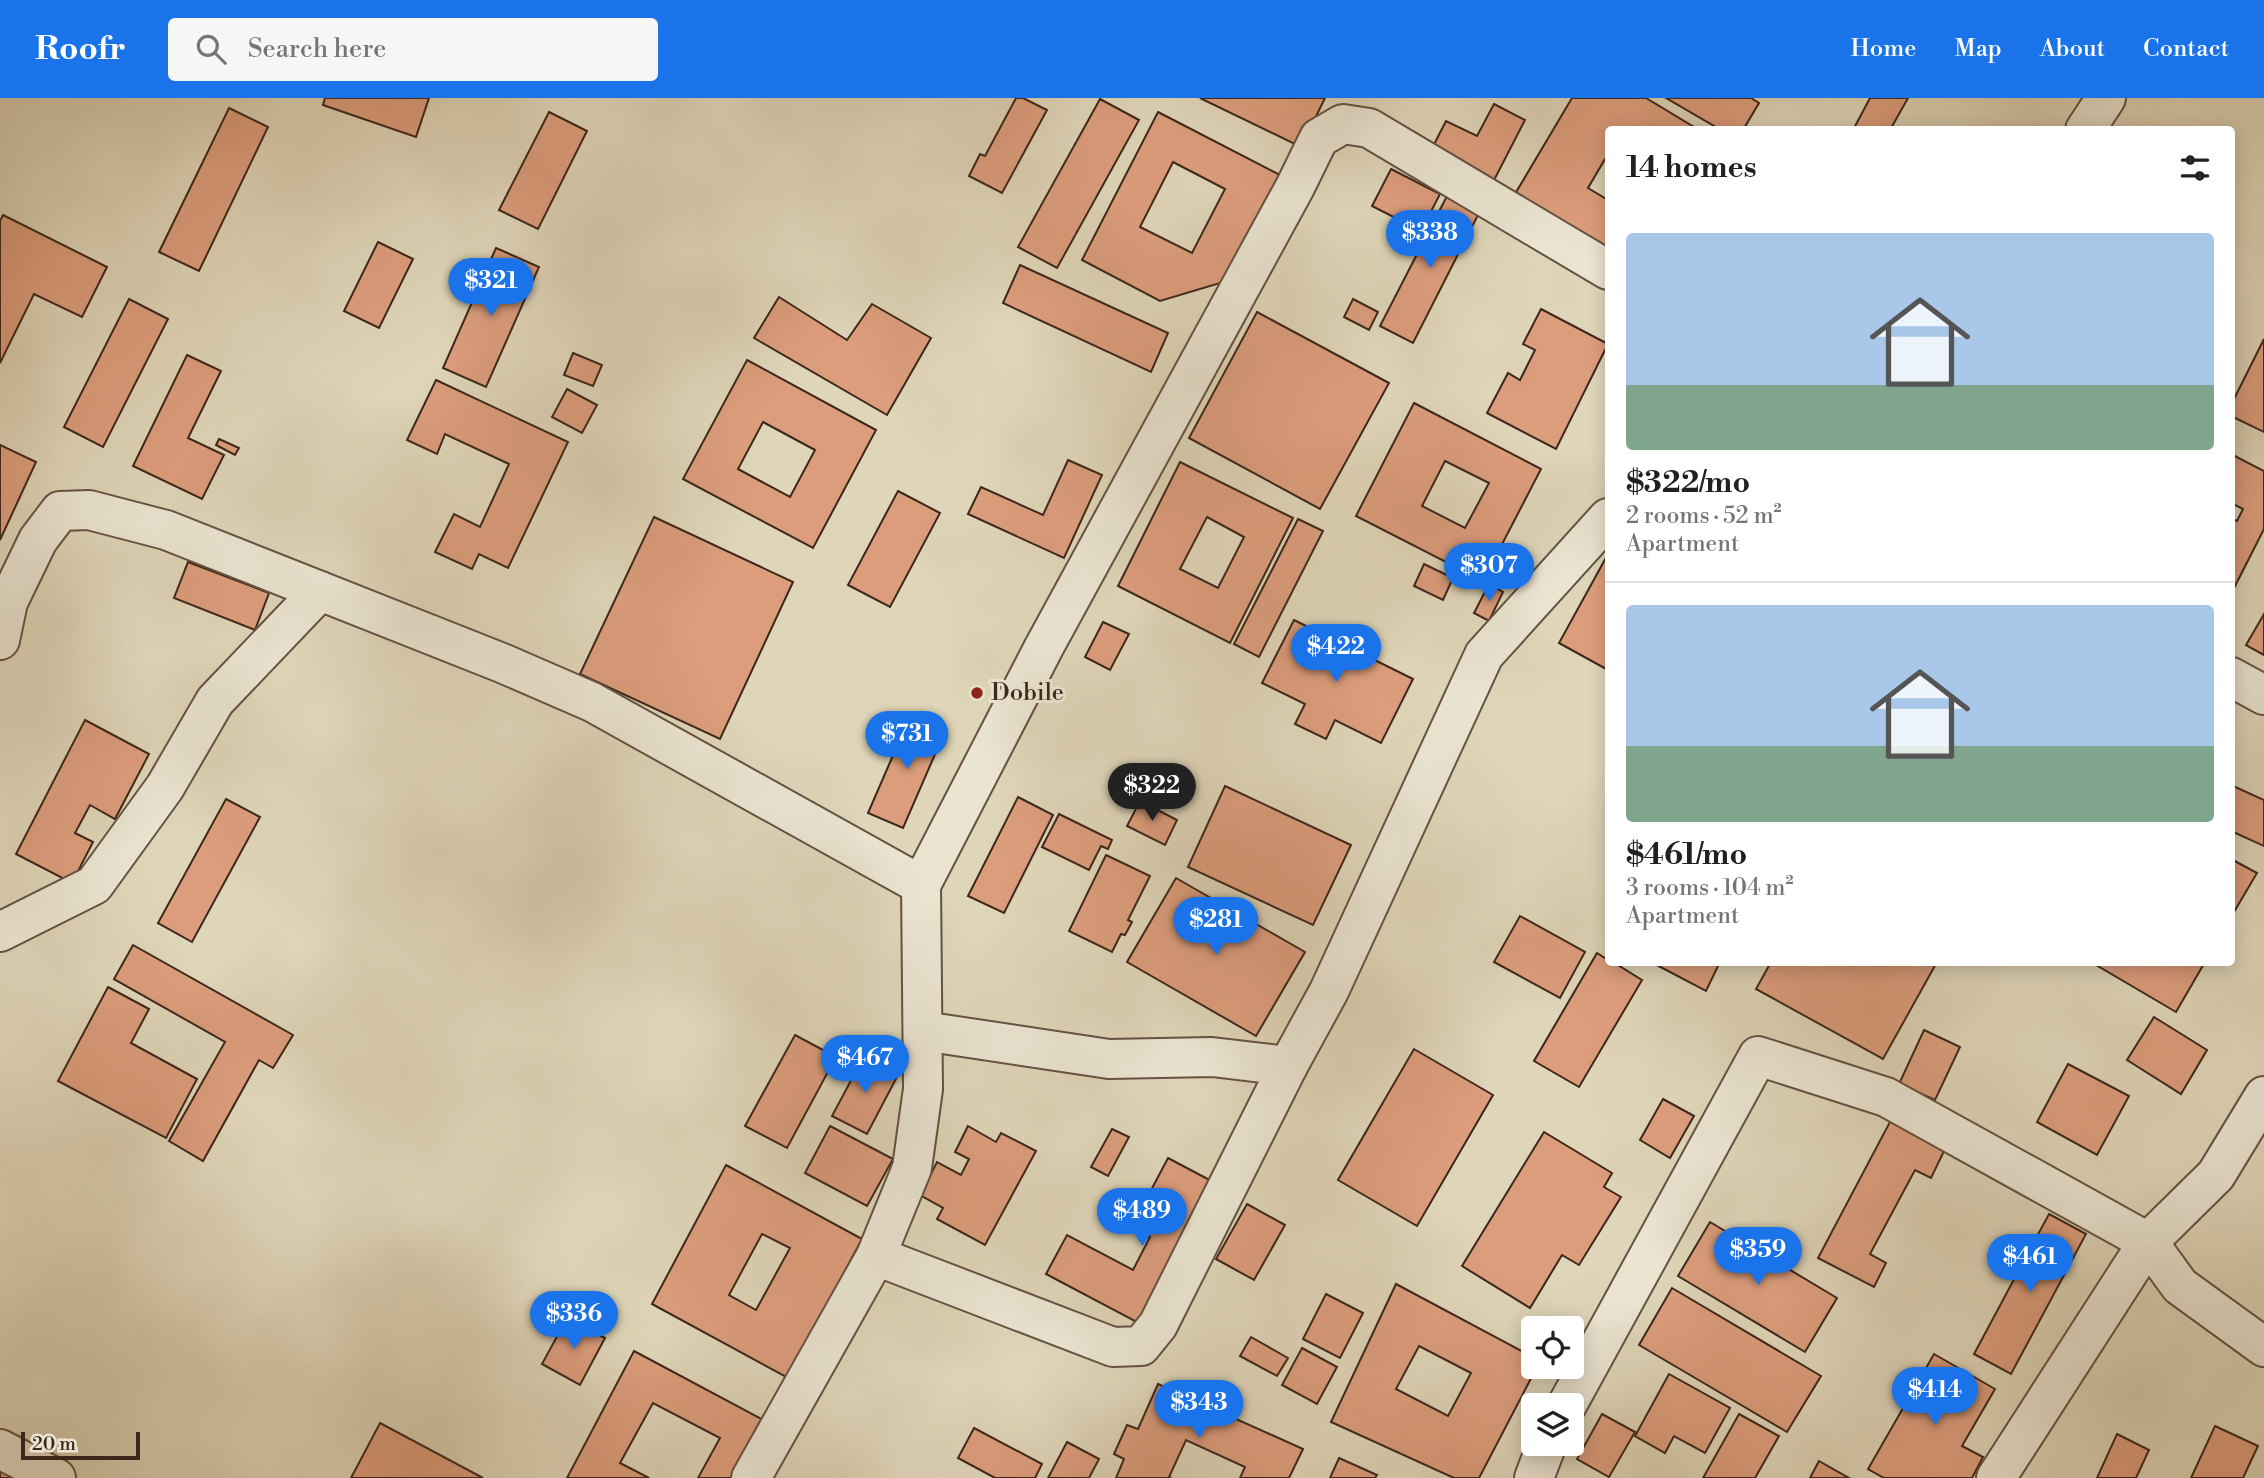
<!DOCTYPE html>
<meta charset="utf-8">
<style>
body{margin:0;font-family:"Libre Bodoni",serif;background:#f6f6f6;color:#202124;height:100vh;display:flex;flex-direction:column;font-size:26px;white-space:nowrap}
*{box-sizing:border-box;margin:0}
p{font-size:23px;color:#757577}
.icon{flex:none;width:38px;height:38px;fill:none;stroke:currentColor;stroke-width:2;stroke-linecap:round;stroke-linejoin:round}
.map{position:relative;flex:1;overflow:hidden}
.sheet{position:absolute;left:1605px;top:28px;width:630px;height:840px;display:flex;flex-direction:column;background:#fff;border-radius:7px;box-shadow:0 4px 18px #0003}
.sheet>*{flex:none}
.tools{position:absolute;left:1521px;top:1218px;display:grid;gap:14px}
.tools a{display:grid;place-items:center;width:63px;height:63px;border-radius:7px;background:#fff;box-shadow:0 4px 18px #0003;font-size:35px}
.scale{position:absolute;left:21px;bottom:18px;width:119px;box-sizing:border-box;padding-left:7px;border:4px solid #3c271a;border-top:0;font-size:19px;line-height:24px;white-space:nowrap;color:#3c271a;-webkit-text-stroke:5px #eae4d1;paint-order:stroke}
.price{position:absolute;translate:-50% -60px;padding:0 16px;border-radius:24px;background:#1a73e8;color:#fff;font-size:23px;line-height:46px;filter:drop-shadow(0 2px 4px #0008)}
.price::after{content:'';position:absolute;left:50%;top:42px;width:21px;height:16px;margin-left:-10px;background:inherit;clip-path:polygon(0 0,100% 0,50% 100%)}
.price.current{background:#222;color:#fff}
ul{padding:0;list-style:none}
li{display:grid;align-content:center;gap:14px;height:371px;padding:0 21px}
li+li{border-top:2px solid #e0e0e0}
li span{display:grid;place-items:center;height:217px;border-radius:7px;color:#555}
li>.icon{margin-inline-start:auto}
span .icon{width:126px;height:126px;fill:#fffc;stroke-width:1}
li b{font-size:30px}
h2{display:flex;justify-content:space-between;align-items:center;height:84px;padding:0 21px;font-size:30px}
header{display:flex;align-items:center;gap:42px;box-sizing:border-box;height:98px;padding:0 35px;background:#1a73e8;color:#fff}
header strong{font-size:33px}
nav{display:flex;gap:38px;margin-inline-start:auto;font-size:24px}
.search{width:490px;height:63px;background:#f6f6f6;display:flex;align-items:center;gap:18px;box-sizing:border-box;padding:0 24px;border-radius:7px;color:#757577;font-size:26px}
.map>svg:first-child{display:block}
.building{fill:#dc9d7c;stroke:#3c271a;stroke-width:2;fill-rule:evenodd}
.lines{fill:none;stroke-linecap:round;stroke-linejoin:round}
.minor-casing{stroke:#655242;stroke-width:42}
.minor{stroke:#eae4d1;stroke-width:38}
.poi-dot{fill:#8f2418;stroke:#eae4d1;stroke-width:2.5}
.labels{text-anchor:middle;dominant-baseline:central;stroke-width:6;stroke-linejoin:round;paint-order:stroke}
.poi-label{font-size:24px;fill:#3c271a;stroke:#eae4d1;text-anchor:start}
</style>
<header>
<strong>Roofr</strong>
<div class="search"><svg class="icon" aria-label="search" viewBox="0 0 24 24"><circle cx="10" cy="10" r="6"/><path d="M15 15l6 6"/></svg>Search here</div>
<nav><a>Home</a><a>Map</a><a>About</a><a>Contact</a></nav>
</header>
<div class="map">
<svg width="2264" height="1380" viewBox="0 0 2264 1380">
<rect width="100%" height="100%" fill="#dfd5b8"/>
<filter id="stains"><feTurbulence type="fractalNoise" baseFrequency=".00286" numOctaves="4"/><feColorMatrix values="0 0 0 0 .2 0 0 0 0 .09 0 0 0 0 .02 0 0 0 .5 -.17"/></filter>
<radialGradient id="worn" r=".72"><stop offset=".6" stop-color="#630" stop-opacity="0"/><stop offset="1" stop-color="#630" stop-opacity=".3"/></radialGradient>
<g class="building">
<path d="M 325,0 L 429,0 L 416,39 L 323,7 Z"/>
<path d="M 1016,0 L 1023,0 L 1047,12 L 1002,95 L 969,78 L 980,56 L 985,58 Z"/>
<path d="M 1200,0 L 1325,0 L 1301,49 Z"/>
<path d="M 1572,0 L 1646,0 L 1699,32 L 1608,32 L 1608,56 L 1588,90 L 1608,102 L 1608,159 L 1512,101 Z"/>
<path d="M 1666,0 L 1751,0 L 1759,5 L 1743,32 L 1721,32 Z"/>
<path d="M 1870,0 L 1908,0 L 1890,32 L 1853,32 Z"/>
<path d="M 1100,1 L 1139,22 L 1057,170 L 1018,149 Z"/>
<path d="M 1494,6 L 1525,22 L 1491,88 L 1429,56 L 1446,23 L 1477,38 Z"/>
<path d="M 229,10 L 268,29 L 199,173 L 159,154 Z"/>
<path d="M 549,14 L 587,33 L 538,131 L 499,112 Z"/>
<path d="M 1158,14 L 1282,78 L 1227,183 L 1160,203 L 1082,162 ZM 1173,64 L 1225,91 L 1192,155 L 1140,129 Z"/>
<path d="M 1391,71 L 1440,96 L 1421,133 L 1372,108 Z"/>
<path d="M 1447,98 L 1479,115 L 1413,245 L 1380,228 Z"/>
<path d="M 3,117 L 107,169 L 82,219 L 34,196 L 0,265 L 0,123 Z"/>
<path d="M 378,144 L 413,161 L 379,230 L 344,213 Z"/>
<path d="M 496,150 L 539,169 L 486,289 L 443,270 Z"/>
<path d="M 1020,167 L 1168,235 L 1151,274 L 1003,205 Z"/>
<path d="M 779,199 L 847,242 L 872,206 L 931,240 L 887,317 L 754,240 Z"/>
<path d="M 129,201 L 168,221 L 103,349 L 64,329 Z"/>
<path d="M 1353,201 L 1378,214 L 1369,232 L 1344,219 Z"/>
<path d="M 1541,211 L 1608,246 L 1556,351 L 1487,315 L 1508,275 L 1520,282 L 1535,252 L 1523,246 Z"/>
<path d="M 1257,214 L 1389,285 L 1320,411 L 1189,340 Z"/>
<path d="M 2264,241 L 2264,334 L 2231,318 L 2231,307 Z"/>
<path d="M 573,255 L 602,267 L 593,288 L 564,277 Z"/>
<path d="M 187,257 L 221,273 L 188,340 L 224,357 L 202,401 L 133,368 Z"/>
<path d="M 747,262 L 876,332 L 813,450 L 683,381 ZM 763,324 L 815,352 L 790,399 L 738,371 Z"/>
<path d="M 436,282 L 568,344 L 508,470 L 479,456 L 472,471 L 435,454 L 454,416 L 480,429 L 509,366 L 445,336 L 437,356 L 407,342 Z"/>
<path d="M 567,291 L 597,307 L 582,335 L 552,319 Z"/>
<path d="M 1414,305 L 1541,371 L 1483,483 L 1356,418 ZM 1445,363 L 1489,385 L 1465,430 L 1422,408 Z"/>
<path d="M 219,341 L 239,350 L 235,357 L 216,347 Z"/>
<path d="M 0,347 L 36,364 L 0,442 Z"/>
<path d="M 2231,356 L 2264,373 L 2264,431 L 2231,496 L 2231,420 L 2237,423 L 2243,411 L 2231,405 Z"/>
<path d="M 1068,362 L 1102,377 L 1064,460 L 968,416 L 981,389 L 1043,417 Z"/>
<path d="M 1180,364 L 1293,420 L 1230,545 L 1118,488 ZM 1207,419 L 1244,439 L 1218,490 L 1180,471 Z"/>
<path d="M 898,393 L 940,415 L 890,509 L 848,487 Z"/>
<path d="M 654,419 L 793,484 L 720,641 L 580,576 Z"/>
<path d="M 1298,421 L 1323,433 L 1259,559 L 1234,546 Z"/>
<path d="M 1608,456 L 1608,572 L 1559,545 Z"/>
<path d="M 188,464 L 269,495 L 255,532 L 174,500 Z"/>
<path d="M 1424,466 L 1453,480 L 1443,502 L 1414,488 Z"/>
<path d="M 1489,486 L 1503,494 L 1489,523 L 1474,515 Z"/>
<path d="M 2264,516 L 2264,557 L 2246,547 Z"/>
<path d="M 1294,522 L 1413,581 L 1381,645 L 1335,622 L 1326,641 L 1295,626 L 1305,606 L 1262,585 Z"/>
<path d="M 1103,524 L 1129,536 L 1110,572 L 1085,559 Z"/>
<path d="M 911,616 L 946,631 L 903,730 L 868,715 Z"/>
<path d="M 85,622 L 149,656 L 115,721 L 90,707 L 75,735 L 93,744 L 72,785 L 16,756 Z"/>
<path d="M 2231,687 L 2264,702 L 2264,748 L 2231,733 Z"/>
<path d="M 1225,688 L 1351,747 L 1313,827 L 1188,769 Z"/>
<path d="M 1018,699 L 1053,717 L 1004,815 L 968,798 Z"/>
<path d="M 226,701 L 260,719 L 192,844 L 158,825 Z"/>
<path d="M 1140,703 L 1177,722 L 1165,747 L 1127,728 Z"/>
<path d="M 1059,716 L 1112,742 L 1108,751 L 1101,748 L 1089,772 L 1042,749 Z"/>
<path d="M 1106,757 L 1150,778 L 1128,822 L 1132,824 L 1125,837 L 1121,836 L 1112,854 L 1069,833 Z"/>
<path d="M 2231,761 L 2257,775 L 2231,819 Z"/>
<path d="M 1176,780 L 1305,854 L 1256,938 L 1127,864 Z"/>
<path d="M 1520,818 L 1585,854 L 1560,900 L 1494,864 Z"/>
<path d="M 133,847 L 293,937 L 273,970 L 259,962 L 203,1063 L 169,1043 L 225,944 L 114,881 Z"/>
<path d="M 1597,855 L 1608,862 L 1608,864 L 1613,864 L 1642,882 L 1579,989 L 1534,963 Z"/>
<path d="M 1651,864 L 1720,864 L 1706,893 Z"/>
<path d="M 1771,864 L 1937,864 L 1883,961 L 1756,891 Z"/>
<path d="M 2091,864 L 2205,864 L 2176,914 Z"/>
<path d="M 108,889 L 149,911 L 131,945 L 197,981 L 166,1040 L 58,983 Z"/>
<path d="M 2154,919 L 2207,952 L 2181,996 L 2127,962 Z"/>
<path d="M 1924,932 L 1960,949 L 1935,1002 L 1899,986 Z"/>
<path d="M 795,937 L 836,959 L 787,1050 L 745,1028 Z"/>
<path d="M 1414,951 L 1493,997 L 1417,1128 L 1338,1082 Z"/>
<path d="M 864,958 L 898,977 L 867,1036 L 832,1018 Z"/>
<path d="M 2068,966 L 2129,998 L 2097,1057 L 2037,1024 Z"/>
<path d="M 1663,1001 L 1694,1018 L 1670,1060 L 1640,1042 Z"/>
<path d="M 1892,1020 L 1946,1049 L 1931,1080 L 1915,1072 L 1870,1156 L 1886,1165 L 1874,1189 L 1818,1160 Z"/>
<path d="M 830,1028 L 893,1061 L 867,1108 L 805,1075 Z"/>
<path d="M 968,1028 L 996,1044 L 1001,1035 L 1036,1053 L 985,1147 L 937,1121 L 943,1110 L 920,1097 L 937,1064 L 961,1077 L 969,1061 L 955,1054 Z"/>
<path d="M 1112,1031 L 1129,1039 L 1108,1078 L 1091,1069 Z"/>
<path d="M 1544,1034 L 1612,1075 L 1604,1089 L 1621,1099 L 1579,1167 L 1562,1157 L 1530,1210 L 1462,1168 Z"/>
<path d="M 1168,1060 L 1221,1088 L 1146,1229 L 1046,1176 L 1067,1137 L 1133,1172 L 1150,1139 L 1131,1129 L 1143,1106 L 1162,1117 L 1169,1104 L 1150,1094 Z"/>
<path d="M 726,1067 L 862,1141 L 788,1280 L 652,1206 ZM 762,1136 L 790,1150 L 756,1212 L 729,1197 Z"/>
<path d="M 1247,1106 L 1285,1127 L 1254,1182 L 1216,1161 Z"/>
<path d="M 2049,1116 L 2086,1136 L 2011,1276 L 1974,1256 Z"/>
<path d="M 1710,1124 L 1837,1200 L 1805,1254 L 1678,1178 Z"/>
<path d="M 1396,1186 L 1533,1259 L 1533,1269 L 1537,1269 L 1479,1380 L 1454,1380 L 1331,1324 ZM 1419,1248 L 1471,1275 L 1448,1318 L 1396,1291 Z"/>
<path d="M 1672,1190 L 1821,1278 L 1787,1334 L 1639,1247 Z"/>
<path d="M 1326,1196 L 1363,1215 L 1340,1260 L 1303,1241 Z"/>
<path d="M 567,1220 L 605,1240 L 580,1287 L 542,1266 Z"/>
<path d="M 1251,1239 L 1288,1260 L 1277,1278 L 1240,1258 Z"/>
<path d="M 1302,1250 L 1337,1269 L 1317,1306 L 1282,1287 Z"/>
<path d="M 634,1253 L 769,1325 L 740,1380 L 698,1380 L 720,1340 L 653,1305 L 620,1365 L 649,1380 L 567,1380 Z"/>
<path d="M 1934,1256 L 1995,1291 L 1962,1348 L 1983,1359 L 1972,1380 L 1884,1380 L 1868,1371 Z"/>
<path d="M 1669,1276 L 1730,1310 L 1705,1355 L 1674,1338 L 1665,1355 L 1635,1338 Z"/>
<path d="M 1158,1286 L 1303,1351 L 1289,1380 L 1240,1380 L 1245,1369 L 1186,1342 L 1169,1379 L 1171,1380 L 1116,1380 L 1124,1361 L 1114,1356 L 1127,1327 L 1138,1331 Z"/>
<path d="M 1602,1316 L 1635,1334 L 1609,1379 L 1577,1361 Z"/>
<path d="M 1739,1316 L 1779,1338 L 1755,1380 L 1703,1380 Z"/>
<path d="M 380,1325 L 483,1380 L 351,1380 Z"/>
<path d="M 2215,1328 L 2258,1348 L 2243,1380 L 2191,1380 Z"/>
<path d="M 974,1330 L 1042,1366 L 1035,1380 L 995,1380 L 958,1360 Z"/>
<path d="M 2117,1336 L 2149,1352 L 2136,1380 L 2097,1380 Z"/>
<path d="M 1067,1344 L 1099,1361 L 1089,1380 L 1048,1380 Z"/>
<path d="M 1339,1360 L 1377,1377 L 1375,1380 L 1330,1380 Z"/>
<path d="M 1819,1363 L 1849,1380 L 1810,1380 Z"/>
<path d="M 0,1371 L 15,1380 L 0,1380 Z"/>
</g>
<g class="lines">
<g class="minor-casing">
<g id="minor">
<path d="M 2085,32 L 2106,0"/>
<path d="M 0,542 L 8,504 L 38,442 L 60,413 L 89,412 L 166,432 L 502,565 L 592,604 L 921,787"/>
<path d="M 2231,579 L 2264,597"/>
<path d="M 0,834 L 94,787 L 165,689 L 215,603 L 320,493"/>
<path d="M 923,933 L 1109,961 L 1212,959 L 1288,968"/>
<path d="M 876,1158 L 1113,1249 L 1141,1248 L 1158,1227 L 1288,968 L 1329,893 L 1484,557 L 1608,420"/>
<path d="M 1567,1307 L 1758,958 L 1886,999 L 2148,1144 L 2180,1188 L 2264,1249"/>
<path d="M 0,1351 L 56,1380"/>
<path d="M 751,1380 L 876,1158 L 912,1070 L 923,991 L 921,787 L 1044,549 L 1295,89 L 1319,40 L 1343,26 L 1369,30 L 1608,172"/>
<path d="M 1534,1380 L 1547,1346"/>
<path d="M 1996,1380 L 2148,1144 L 2216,1077 L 2264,998"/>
</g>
</g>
<use href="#minor" class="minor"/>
</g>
<circle class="poi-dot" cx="977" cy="595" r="7"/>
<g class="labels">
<g class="poi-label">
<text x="991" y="595">Dobile</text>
</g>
</g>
<rect width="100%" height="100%" filter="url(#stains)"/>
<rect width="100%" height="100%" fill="url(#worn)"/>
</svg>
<div class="tools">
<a><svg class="icon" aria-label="locate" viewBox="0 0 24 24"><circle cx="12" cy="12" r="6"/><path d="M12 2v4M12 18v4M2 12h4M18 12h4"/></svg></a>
<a><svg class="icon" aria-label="layers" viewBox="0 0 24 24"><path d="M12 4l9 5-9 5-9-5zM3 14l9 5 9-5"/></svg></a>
</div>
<div class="scale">20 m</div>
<b class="price" style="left:1430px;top:172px">$338</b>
<b class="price" style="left:491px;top:220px">$321</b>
<b class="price" style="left:1489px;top:505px">$307</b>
<b class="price" style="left:1336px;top:586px">$422</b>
<b class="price" style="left:907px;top:673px">$731</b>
<b class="price current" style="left:1152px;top:725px">$322</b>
<b class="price" style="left:1216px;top:859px">$281</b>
<b class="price" style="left:865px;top:997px">$467</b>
<b class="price" style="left:1142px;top:1150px">$489</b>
<b class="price" style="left:1758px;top:1189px">$359</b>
<b class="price" style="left:2030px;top:1196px">$461</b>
<b class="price" style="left:574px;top:1253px">$336</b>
<b class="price" style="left:1935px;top:1329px">$414</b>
<b class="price" style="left:1199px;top:1342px">$343</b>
<section class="sheet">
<h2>14 homes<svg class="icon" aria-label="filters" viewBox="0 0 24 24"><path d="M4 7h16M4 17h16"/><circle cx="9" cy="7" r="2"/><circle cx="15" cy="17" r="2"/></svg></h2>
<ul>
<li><span style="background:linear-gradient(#a9c7e8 70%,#7fa58c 0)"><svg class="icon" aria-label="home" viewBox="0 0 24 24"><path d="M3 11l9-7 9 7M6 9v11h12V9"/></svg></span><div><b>$322/mo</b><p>2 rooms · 52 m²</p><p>Apartment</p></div></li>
<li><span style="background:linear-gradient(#a9c7e8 65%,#7fa58c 0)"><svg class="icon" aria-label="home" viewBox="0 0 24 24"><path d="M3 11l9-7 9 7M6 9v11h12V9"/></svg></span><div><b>$461/mo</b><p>3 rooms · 104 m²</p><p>Apartment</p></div></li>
</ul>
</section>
</div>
